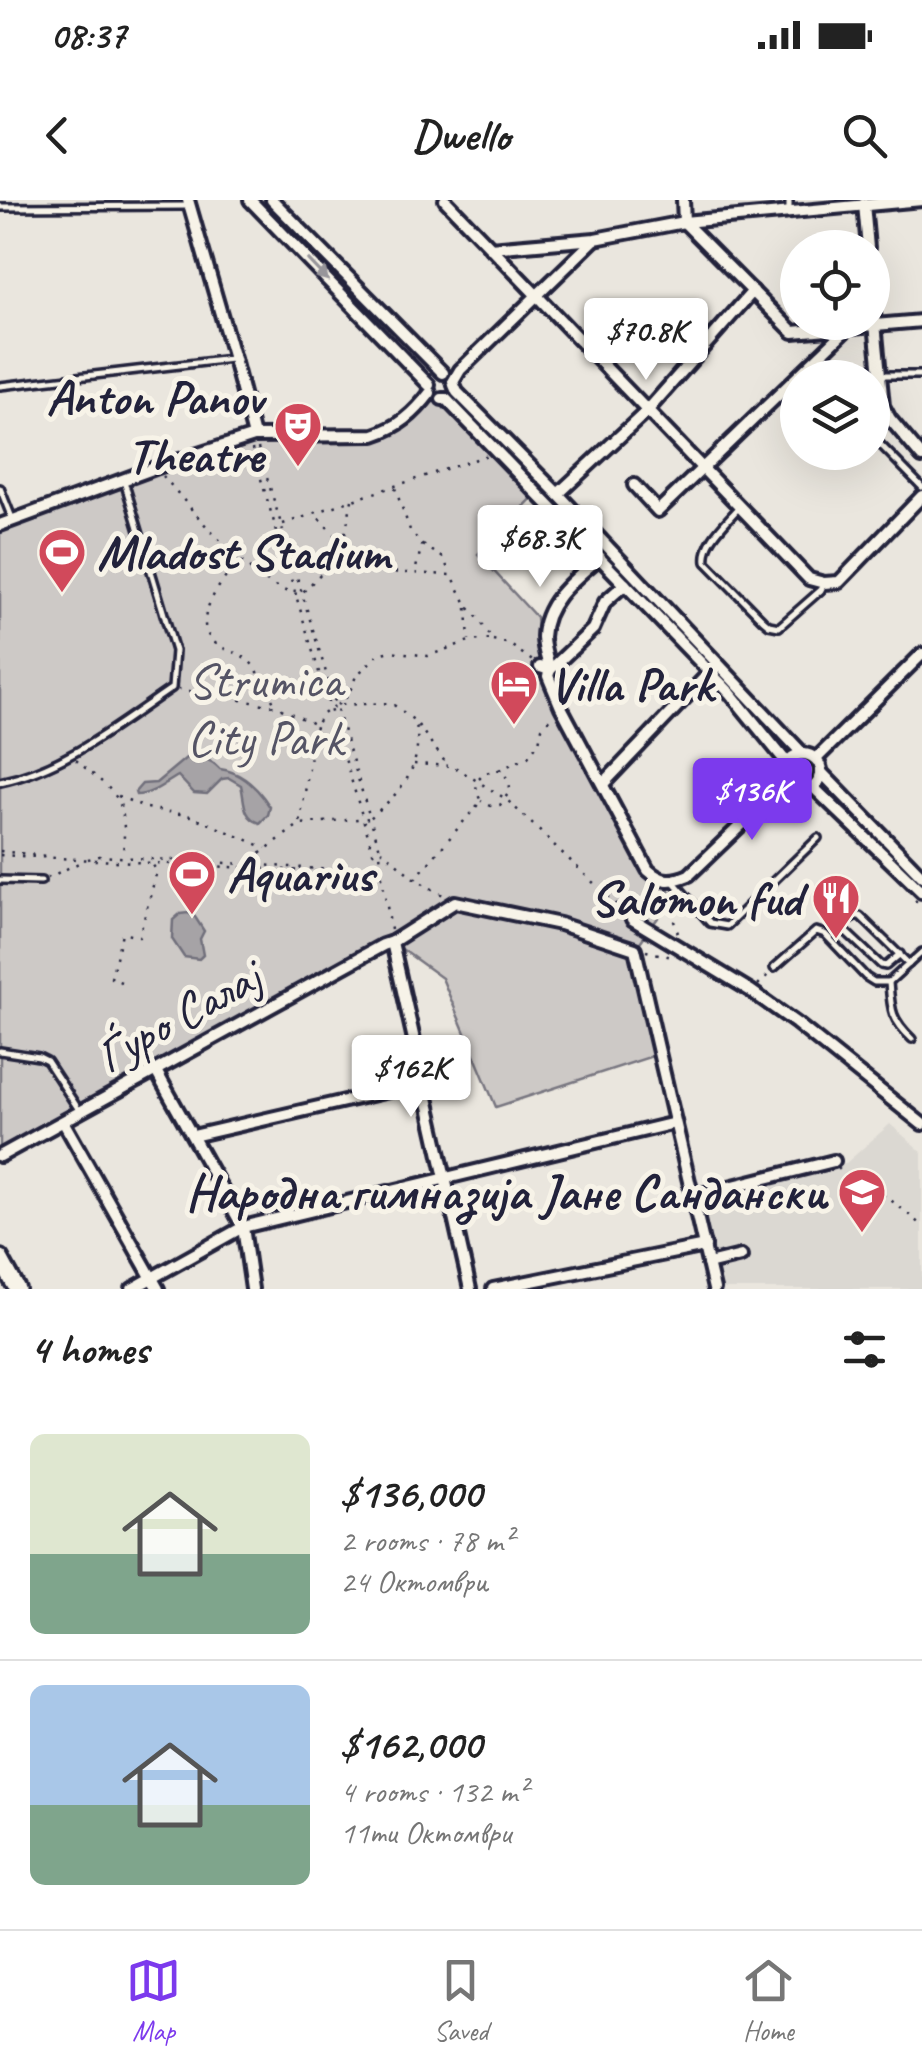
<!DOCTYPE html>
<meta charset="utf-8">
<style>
body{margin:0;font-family:Caveat,sans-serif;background:#f2f2f2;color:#222;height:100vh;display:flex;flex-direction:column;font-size:38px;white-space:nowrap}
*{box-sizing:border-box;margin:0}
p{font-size:32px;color:#767676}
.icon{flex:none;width:55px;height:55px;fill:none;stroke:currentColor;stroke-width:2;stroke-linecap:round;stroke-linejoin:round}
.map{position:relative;height:1089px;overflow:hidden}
.sheet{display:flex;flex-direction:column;background:#fff;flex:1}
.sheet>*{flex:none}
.tools{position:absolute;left:780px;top:30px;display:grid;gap:20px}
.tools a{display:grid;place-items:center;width:110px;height:110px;border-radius:50%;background:#fff;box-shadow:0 10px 40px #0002;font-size:50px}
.price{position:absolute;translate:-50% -85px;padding:0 22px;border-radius:10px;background:#fff;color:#222;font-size:32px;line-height:65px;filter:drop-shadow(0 2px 5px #0008)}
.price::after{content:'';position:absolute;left:50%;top:60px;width:30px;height:22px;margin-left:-15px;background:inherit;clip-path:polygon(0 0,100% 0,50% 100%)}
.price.current{background:#7c3aed;color:#fff}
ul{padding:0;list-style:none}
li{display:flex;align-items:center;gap:30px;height:250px;padding:0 30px}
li+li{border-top:2px solid #e0e0e0}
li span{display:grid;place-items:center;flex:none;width:280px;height:200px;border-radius:15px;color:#555}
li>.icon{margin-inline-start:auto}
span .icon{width:120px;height:120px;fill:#fffc;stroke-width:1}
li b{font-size:42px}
h2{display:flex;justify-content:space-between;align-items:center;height:120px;padding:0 30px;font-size:42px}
.status{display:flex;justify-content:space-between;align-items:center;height:70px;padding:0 50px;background:#fff;direction:ltr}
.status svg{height:28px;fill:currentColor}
header{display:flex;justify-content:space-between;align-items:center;height:130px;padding:0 30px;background:#fff;font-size:45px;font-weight:800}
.dock{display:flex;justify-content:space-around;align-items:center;height:140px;border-top:2px solid #e0e0e0;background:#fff;font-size:28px;color:#767676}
.dock a{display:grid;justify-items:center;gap:5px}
.dock .current{color:#7c3aed}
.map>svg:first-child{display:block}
.built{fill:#dbd8d2}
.green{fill:#cdc9c6;stroke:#787680;stroke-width:2.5}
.water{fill:#a6a3a6;stroke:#716f7b;stroke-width:2.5}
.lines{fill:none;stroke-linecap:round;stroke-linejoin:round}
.lane-casing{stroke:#22223b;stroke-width:12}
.street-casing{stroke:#22223b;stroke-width:18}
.secondary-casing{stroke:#22223b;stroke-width:22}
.path{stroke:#22223b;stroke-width:2.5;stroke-dasharray:2.5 8;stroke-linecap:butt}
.lane{stroke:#f7f3e8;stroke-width:5}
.street{stroke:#f7f3e8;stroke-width:10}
.secondary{stroke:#f7f3e8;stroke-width:15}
.oneway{fill:#97959a}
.labels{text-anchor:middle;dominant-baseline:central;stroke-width:10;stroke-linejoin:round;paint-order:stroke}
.poi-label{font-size:50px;font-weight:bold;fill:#22223b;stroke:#f7f3e8;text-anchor:end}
.park-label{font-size:50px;fill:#555465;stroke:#f7f3e8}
.street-label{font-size:50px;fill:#22223b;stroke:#f7f3e8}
</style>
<div class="status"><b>08:37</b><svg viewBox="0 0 49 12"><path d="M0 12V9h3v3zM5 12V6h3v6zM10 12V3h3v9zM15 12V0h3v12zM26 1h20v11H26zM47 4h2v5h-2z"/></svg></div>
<header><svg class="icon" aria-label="back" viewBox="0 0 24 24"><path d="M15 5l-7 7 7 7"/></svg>Dwello<svg class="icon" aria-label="search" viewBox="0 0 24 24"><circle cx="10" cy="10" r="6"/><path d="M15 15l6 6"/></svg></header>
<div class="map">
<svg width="922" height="1089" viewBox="0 0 922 1089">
<rect width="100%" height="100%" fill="#eae6de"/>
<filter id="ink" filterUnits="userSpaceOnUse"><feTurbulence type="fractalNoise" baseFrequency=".01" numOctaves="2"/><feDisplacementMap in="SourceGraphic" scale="20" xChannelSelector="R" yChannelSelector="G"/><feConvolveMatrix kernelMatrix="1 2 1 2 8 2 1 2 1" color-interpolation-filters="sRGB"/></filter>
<g filter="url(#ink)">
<path class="built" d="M 890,924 L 922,952 L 922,1089 L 721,1089 L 702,999 L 845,964 Z"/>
<path class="green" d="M 446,199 L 538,292 L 478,354 L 536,417 L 540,467 L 657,678 L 674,696 L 635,749 L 659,854 L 496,907 L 442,778 L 392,742 L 0,952 L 0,325 L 254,236 L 374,235 L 421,205 Z"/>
<g class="water">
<path d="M 186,558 C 201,557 210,558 220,569 C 242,572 258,588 270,607 L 268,615 L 260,623 C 242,617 245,601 241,585 L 229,578 L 222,579 L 207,594 L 194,593 L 178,576 C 165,583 152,595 136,595 L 135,592 L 142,584 L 156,583 Z"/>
<path d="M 188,713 L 195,717 L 204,731 L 200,739 L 203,755 L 199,759 L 184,757 L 172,739 L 173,720 L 180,714 Z"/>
</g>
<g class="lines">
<g class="lane-casing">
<g id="lane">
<path d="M 0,7 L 189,6"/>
<path d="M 789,12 L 789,0"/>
<path d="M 880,175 L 922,175"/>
<path d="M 0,186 L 231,159"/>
<path d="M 872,236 L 922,287"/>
<path d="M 0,288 L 12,318"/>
<path d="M 740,306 C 728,321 703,341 706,362 L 763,420 L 769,425 L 779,427 L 821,390 L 823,386"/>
<path d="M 0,582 C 64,569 119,524 172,488 L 175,451 L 124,281"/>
<path d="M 0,680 L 41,681"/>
<path d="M 673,681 L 710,723 L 727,726 L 818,638"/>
<path d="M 900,754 L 886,766 L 881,765 L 845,731 L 845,724 L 854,716 L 860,716 L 909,764"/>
<path d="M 774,768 L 816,731 L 825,734 L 866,777 L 874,782 L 889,782 L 922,752"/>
<path d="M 889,782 C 891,810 891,819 912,839"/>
<path d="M 0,851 L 39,857 L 47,861 L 79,910"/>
</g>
</g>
<g class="street-casing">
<g id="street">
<path d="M 188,0 L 234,159 L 254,236"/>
<path d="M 250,0 L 429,185"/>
<path d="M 272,0 L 443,173"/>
<path d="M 445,0 L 809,379 L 824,383 L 839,382 L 922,296"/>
<path d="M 683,0 L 684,22 L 793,132 L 922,121"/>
<path d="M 864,4 L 868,48"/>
<path d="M 490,48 L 595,39 L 684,22 L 922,0"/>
<path d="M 872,92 L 883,206 L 890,219 L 922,257"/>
<path d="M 453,182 L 460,170 L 594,40"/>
<path d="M 454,185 L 457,192 L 558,294 L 802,553"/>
<path d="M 442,199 L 446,199 L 730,493 L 787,563"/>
<path d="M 634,285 L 658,311 L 849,127"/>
<path d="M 558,294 L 647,211 L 753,91"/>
<path d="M 0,325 L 155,268 L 254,236 L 374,235 C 399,227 414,214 430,193"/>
<path d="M 625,384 L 605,402 L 593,429 L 550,470 L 548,476 L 561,507 L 648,670 C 662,683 672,682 689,675 L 787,581"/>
<path d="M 540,467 L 550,470 C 547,459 543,448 543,437 C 544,401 576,378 600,357"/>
<circle cx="803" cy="572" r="18"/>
<path d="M 816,559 L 922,454"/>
<path d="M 821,572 L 922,676"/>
<path d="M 603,584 L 710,472"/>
<path d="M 813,587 L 922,692"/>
<path d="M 632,719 L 751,791 L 796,823 L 922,924"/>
<path d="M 392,742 L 470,1089"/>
<path d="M 156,871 L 243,1027 L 252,1089"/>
<path d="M 64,923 L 158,1089"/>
<path d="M 193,936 L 423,883"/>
<path d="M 0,956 L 383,745 L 392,742 L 455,702 L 560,724 L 635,749 L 714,1089"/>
<path d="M 693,996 L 834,961"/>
<path d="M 708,1064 L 741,1056"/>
<path d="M 132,1089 L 243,1027 L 675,923"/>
<path d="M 493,1089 L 705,1046"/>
</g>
</g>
<g class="secondary-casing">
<path id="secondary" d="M 0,1058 L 17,1089"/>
</g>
<g class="path">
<path d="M 258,248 L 370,618 L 300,624 L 246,664 L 363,672 L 381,671"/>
<path d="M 163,276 C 190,307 259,395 301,394 L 335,359 L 343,344 L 314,313 L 488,255"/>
<path d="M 395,288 L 410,330 L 422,345 L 415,372"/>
<path d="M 283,324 L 313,314"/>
<path d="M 423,345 L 442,357 L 451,374"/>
<path d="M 239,361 C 221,382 182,428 223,448 C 235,454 240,452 251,463 C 262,475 268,491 275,505"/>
<path d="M 467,408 L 469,440"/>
<path d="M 493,440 L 509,444 L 534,462"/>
<path d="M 178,489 L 275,506 L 316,525 L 322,515 L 336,505 L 391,503 L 415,521 L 448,566"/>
<path d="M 337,505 L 348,496 L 356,476 L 379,454 L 391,451 L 428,456 L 469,441 L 492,439 L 479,419 L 467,406 L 452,375 L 385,372 L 343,344 L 352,300"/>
<path d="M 76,560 C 120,598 127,595 123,656"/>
<path d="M 414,564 L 453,566 L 506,599 L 623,711"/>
<path d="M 499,570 L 528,557 L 539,542 L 542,528 L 554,513"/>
<path d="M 479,579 L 485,573 L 499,570 C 507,576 510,581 510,591 L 500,605 L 491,606 L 481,601"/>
<path d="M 118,596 L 147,608 L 191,616 L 266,648"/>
<path d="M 300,622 L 316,526"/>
<path d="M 381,650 L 415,679 L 443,695"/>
<path d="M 0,651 L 46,656"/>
<path d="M 0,655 L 363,674 L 379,672 L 252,249"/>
<path d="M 88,659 L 99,656 L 245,664"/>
<path d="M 47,678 L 85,660"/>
<path d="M 415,679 L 481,601 L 476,591 L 477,582"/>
<path d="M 915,700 L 922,707"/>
<path d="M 391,730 L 381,671 L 380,649 L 370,618 C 402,591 423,568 416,524"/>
<path d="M 678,733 L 672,715 L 678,699"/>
<path d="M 646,751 L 672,757"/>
<path d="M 121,782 L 111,778 L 122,733 L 139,737 L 157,671 L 152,664"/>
<path d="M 758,785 L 770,773"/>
<path d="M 838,968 C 850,981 867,984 882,994 C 896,1003 909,1015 922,1026"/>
</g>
<use href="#lane" class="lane"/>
<use href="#street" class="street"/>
<use href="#secondary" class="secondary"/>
</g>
<defs><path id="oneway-solid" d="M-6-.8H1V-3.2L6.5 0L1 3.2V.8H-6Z" transform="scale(2.5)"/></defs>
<use class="oneway" href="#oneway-solid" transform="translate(318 70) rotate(46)"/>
</g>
<defs>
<g id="theatre-pin" transform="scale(2.5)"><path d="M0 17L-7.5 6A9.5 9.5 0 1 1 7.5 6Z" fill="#d1495b" stroke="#f7f3e8"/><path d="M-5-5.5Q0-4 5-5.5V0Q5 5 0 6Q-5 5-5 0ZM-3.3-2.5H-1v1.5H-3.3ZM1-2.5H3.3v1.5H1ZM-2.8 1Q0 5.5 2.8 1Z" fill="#fff"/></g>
<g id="stadium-pin" transform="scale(2.5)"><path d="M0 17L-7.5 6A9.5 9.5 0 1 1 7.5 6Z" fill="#d1495b" stroke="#f7f3e8"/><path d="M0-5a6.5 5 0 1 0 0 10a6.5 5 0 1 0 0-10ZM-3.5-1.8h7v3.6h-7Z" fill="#fff"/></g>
<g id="hotel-pin" transform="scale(2.5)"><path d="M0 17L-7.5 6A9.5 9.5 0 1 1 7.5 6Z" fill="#d1495b" stroke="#f7f3e8"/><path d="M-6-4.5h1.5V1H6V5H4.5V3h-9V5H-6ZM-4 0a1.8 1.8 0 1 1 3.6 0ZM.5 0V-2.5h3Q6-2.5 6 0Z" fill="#fff"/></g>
<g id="restaurant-pin" transform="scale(2.5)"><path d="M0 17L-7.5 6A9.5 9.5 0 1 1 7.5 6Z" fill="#d1495b" stroke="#f7f3e8"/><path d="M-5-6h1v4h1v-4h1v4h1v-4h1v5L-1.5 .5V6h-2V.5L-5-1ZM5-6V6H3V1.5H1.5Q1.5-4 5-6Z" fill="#fff"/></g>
<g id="school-pin" transform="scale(2.5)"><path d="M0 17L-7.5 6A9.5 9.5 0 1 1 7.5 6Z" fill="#d1495b" stroke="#f7f3e8"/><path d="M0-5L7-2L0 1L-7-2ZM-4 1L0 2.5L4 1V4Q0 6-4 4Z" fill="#fff"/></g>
</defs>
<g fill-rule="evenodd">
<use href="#theatre-pin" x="298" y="226"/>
<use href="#stadium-pin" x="62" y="352"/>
<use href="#hotel-pin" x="514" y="484"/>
<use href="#stadium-pin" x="192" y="674"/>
<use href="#restaurant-pin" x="836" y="698"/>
<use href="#school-pin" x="862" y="992"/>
</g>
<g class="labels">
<g class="poi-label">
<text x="263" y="197">Anton Panov<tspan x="263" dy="58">Theatre</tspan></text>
<text x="97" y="352" text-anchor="start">Mladost Stadium</text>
<text x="549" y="484" text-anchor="start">Villa Park</text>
<text x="227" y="674" text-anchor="start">Aquarius</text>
<text x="801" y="698">Salomon fud</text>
<text x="827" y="992">Народна гимназија Јане Сандански</text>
</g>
<g class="park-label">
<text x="265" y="480">Strumica<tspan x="265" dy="58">City Park</tspan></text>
</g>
<g class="street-label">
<text transform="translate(178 816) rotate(-29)">Ѓуро Салај</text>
</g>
</g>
</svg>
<div class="tools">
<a><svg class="icon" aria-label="locate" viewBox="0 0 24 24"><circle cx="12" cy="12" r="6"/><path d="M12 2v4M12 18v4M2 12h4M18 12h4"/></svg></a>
<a><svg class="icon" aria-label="layers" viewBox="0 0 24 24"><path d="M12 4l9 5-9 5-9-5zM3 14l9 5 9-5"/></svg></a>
</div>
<b class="price" style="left:646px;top:183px">$70.8K</b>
<b class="price" style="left:540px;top:390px">$68.3K</b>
<b class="price current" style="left:752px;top:643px">$136K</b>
<b class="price" style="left:411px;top:920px">$162K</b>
</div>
<section class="sheet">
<h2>4 homes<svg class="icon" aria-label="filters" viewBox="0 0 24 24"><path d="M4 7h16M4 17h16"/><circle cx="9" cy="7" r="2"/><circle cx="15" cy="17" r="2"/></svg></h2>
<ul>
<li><span style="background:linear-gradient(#dfe7d0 60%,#7fa58c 0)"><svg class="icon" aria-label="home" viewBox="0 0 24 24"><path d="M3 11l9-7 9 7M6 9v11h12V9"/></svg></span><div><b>$136,000</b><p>2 rooms · 78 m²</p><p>24 Октомври</p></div></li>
<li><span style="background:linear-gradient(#a9c7e8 60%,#7fa58c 0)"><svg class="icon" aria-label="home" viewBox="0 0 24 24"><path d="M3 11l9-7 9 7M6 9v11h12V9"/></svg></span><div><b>$162,000</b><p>4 rooms · 132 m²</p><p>11ти Октомври</p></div></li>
</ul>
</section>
<nav class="dock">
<a class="current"><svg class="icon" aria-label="map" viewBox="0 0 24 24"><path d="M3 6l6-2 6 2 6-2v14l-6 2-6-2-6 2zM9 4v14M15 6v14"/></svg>Map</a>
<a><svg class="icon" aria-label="saved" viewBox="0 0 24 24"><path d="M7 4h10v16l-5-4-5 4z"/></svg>Saved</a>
<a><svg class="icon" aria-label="home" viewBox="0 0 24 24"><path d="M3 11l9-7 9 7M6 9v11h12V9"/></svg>Home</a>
</nav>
